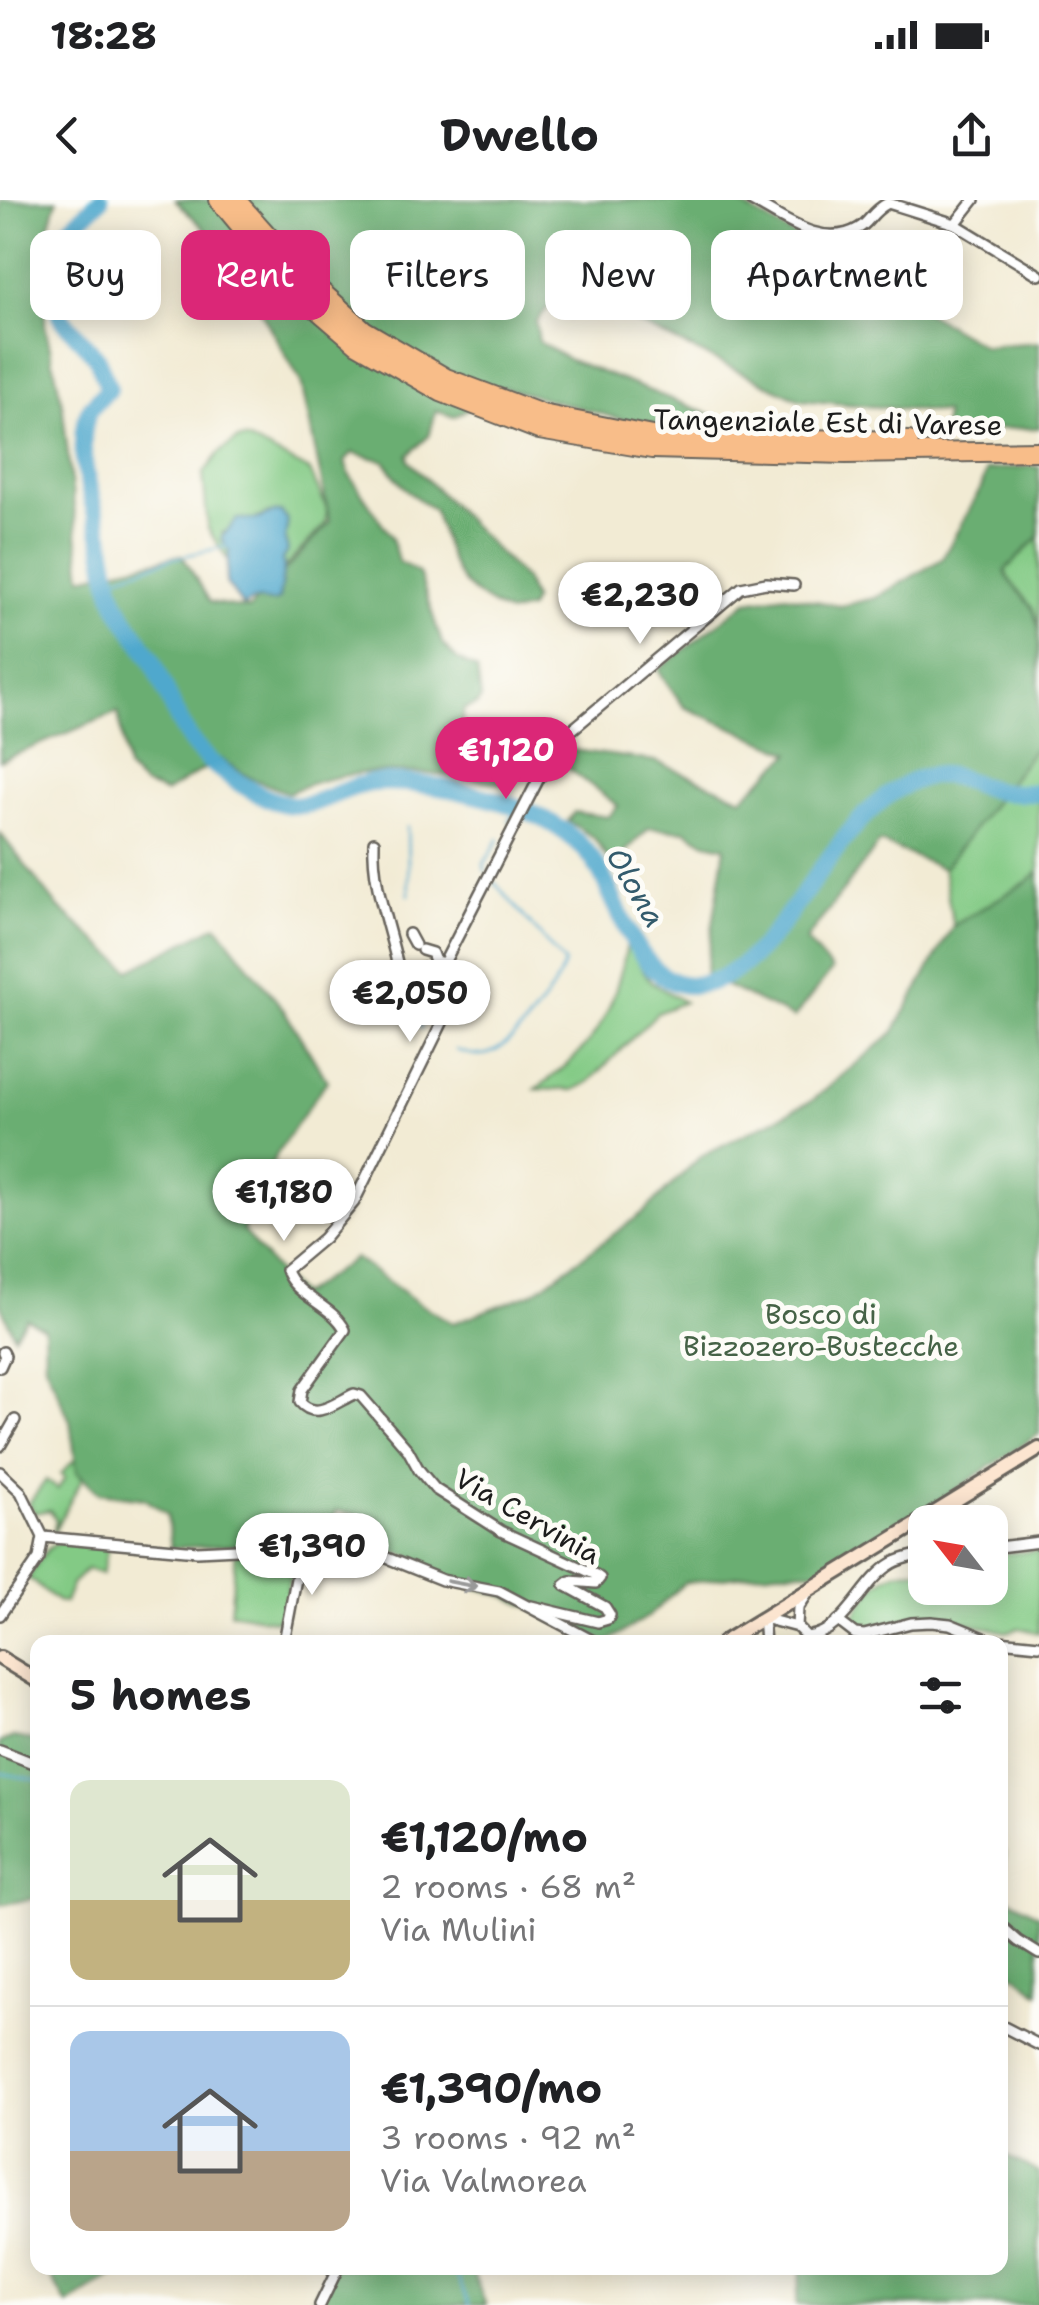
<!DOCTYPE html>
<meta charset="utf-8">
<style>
body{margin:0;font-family:"Shantell Sans",sans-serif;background:#f2f2f2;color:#202124;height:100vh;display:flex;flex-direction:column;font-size:38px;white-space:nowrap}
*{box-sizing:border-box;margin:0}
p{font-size:32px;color:#757577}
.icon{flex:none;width:55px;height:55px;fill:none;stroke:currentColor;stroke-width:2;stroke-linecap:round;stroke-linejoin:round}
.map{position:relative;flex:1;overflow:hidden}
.panel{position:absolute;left:30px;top:1435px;width:978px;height:640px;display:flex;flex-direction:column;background:#fff;border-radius:20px;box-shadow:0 5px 25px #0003}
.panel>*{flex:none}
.hud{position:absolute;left:30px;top:30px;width:980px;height:90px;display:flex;gap:20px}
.needle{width:65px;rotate:301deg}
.fabs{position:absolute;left:908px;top:1305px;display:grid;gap:20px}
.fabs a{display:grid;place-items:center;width:100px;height:100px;border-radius:20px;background:#fff;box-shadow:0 5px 25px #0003;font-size:50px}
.price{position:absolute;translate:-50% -85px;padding:0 22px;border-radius:35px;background:#fff;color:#222;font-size:32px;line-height:65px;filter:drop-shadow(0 2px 5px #0008)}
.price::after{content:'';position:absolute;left:50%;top:60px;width:30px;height:22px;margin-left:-15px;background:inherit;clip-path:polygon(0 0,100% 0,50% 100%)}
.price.active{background:#db2777;color:#fff}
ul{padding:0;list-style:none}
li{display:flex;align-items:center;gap:30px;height:250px;padding:0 40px}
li+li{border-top:2px solid #e0e0e0}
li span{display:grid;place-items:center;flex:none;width:280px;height:200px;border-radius:20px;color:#555}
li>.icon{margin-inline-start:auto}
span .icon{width:120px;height:120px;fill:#fffc;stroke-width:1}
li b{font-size:42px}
h2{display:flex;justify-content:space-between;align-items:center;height:120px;padding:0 40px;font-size:42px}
.tag{padding:0 35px;border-radius:20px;background:#fff;box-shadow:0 5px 25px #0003;font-size:35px;line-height:90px}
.tag.active{background:#db2777;color:#fff}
.status{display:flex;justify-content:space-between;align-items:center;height:70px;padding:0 50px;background:#fff;direction:ltr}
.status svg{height:28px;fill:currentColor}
header{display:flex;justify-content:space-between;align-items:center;height:130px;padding:0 40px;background:#fff;font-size:45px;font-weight:700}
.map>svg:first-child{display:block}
.green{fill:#83ca85;stroke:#507350;stroke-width:2.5}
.forest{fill:#6aae72;stroke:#436547;stroke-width:2.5}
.water{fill:#50a8cd;stroke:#366274;stroke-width:2.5}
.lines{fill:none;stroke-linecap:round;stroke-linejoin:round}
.stream{stroke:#50a8cd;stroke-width:2.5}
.river{stroke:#50a8cd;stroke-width:18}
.street-tunnel{stroke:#c7c2af;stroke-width:9;stroke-dasharray:9 4.5;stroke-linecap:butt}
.street-casing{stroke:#67645c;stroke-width:14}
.secondary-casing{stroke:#67645c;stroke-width:18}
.highway-casing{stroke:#67645c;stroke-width:22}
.street{stroke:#fff;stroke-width:9}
.secondary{stroke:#fce5d0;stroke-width:12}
.highway{stroke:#f8bd89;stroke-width:18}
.oneway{stroke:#999}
.labels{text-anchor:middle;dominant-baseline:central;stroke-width:10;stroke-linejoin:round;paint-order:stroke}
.street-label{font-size:28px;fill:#1c1c1c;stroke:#fdfcf7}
.park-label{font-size:28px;fill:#456246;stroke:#fdfcf7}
.water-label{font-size:30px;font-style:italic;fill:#335b6c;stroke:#fdfcf7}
</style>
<div class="status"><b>18:28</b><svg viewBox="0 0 49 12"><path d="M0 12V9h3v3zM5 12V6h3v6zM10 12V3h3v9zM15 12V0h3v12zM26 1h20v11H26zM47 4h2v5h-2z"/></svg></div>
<header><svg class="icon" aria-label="back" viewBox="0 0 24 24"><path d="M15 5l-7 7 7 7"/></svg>Dwello<svg class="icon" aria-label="share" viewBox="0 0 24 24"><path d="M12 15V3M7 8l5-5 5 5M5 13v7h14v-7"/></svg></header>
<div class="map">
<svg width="1039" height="2105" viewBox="0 0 1039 2105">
<rect width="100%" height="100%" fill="#fdfcf7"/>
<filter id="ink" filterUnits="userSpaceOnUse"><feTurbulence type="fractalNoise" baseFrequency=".01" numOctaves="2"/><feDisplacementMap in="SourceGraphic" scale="20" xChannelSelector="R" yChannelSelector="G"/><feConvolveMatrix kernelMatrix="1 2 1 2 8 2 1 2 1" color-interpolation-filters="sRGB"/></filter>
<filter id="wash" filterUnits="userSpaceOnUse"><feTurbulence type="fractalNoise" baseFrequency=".0048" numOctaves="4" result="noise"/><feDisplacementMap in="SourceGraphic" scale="40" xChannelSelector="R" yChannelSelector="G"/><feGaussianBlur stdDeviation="2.25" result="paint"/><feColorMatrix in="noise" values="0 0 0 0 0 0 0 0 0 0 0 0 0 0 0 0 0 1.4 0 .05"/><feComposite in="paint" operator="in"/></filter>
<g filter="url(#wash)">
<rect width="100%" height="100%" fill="#f2ebd4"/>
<g class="green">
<path d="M 238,239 L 247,239 L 310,271 L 327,309 L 326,323 L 284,368 L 282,359 C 293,341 282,327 269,313 L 222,333 L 228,346 L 229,362 L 208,329 L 203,274 L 220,252 Z"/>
<path d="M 1039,337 L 1039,429 C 1032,405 1012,392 1005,370 Z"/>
<path d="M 1039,543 L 1039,671 L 1028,681 L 953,726 L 943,669 Z"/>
<path d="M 627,745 L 651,782 L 684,802 L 657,813 L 588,883 L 573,890 L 536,889 C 596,846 612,817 627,745 Z"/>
<path d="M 74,1260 L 82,1279 L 53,1334 L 56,1320 L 50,1310 L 34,1313 L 29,1303 L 46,1280 L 58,1289 L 65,1277 L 61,1274 Z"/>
<path d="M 62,1342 L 108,1347 L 102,1374 L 87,1369 L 73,1383 L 65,1403 L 57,1401 L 28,1378 C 38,1365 44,1345 62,1342 Z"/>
<path d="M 293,1350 L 297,1354 L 287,1389 L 290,1392 L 285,1414 L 279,1415 L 277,1421 L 230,1412 L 236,1352 Z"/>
<path d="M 1039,1351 L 1039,1433 L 1019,1428 L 1006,1432 L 947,1418 L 911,1419 L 865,1430 L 853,1419 C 870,1387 886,1365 925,1371 L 925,1388 L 990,1388 L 990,1354 Z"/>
</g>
<g class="forest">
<path d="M 0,0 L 57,0 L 46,38 L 45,125 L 62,202 L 82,377 L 182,355 L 210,402 L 249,409 L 330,322 L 301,182 L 225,49 L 175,0 L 733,0 L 984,146 L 1039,142 L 1039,228 L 943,230 L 945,213 L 800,200 L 622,116 L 550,105 L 536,122 L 539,142 L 570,160 L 725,220 L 642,225 L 503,187 L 454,217 L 436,211 L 429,236 L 408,255 L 409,261 L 525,380 L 533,400 L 529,409 L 509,414 C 448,384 455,367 433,309 C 411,296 398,283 385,261 L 352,253 L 345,262 L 349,274 L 392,338 L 398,361 L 419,373 L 442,443 L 457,459 L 477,470 L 481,498 L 477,505 L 464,509 C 455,552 492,549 511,574 L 506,584 C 433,573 357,560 288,593 L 252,579 L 220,559 L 165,593 L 143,585 L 127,569 L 118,512 L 0,561 Z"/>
<path d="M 1032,266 L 1039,267 L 1039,337 L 1005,370 L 1008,378 L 1033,409 L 1039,429 L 1039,543 L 943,669 L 880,642 L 806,740 L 832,770 L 794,818 L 705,776 L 725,647 L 706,643 L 686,631 L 649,628 L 612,665 L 594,638 L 568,621 L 574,612 L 608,617 L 618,606 L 559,561 L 566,549 L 655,561 L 742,598 L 791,553 L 684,507 L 658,470 L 747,401 L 786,395 L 840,406 L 875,398 L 942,359 L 981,288 L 987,270 Z"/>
<path d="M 0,633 L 58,707 L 130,770 L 217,725 L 284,810 L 327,881 C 294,927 258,975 243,1031 C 262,1052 279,1077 301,1095 L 355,1058 L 420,1104 L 453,1123 L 533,1093 L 644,1012 L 701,956 L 813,900 L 893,833 L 953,726 L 1028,681 L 1039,671 L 1039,1234 L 862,1353 L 825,1371 L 777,1371 L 684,1383 L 649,1416 L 607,1442 L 508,1397 L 441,1377 L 410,1356 L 380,1348 L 379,1318 L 336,1311 L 330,1341 L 171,1348 L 167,1314 L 145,1299 L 99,1293 L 77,1272 L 70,1221 L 45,1164 L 44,1128 L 26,1118 L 14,1136 L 0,1104 Z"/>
<path d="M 14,1537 L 37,1541 L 37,1698 L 0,1705 L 0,1542 Z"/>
<path d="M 1000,1652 L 1005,1652 L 1003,1695 L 1039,1715 L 1039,1793 L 1000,1763 Z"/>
<path d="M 1000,1953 L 1039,1972 L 1039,2105 L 796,2105 L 801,2068 L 1000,2068 Z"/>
<path d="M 46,2068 L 126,2068 L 67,2105 Z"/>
<path d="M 331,2068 L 471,2068 L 486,2105 L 309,2105 Z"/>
</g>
<path class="water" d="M 274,312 L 281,312 L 288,321 L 285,340 L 288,350 L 282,359 L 284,368 L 279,399 L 274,402 L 254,400 L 243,406 L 226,383 L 229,351 L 221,338 L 237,319 L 257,319 Z"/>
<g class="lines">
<g class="stream">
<path d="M 110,379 L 170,359 L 228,346"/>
<path d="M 509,621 L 516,609"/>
<path d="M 407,627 L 409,695"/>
<path d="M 485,671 L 484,664 L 499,639"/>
<path d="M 411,801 L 421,828"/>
<path d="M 456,850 C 466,853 476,857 487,854 C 513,848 558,788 564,763 L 495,683"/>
<path d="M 0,1573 L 38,1580"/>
<path d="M 454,2068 L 469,2105"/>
</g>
<path class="river" d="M 100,0 L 60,38 L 53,60 L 60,116 L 97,158 L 109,189 C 103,195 93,203 89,211 C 72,248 95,305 103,344 C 106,361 108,379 114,396 C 121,418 141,439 152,460 C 166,488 174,517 192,542 C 211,568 267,607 300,605 C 322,604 348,585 372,583 C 417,579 502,597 542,618 C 561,628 581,642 594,661 C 618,698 637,786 692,785 C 783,783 825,608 922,578 C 948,570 962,580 987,588 C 1004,594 1021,593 1039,593"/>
</g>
</g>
<g filter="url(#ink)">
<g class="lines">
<path class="street-tunnel" d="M 404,769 L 425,764"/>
<g class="street-casing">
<g id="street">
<path d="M 750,0 C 782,17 822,50 859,28 C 870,22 871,12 888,3 L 955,24 L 1039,75"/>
<path d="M 955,24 L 974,0"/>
<path d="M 374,642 C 372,685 389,725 398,767 L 404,769"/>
<path d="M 409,734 L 415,745"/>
<path d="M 422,750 L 432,753 L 435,761 L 444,763"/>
<path d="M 380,804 L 385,807 L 440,783"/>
<path d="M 0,1167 L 5,1156 L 3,1152"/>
<path d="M 0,1246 L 15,1220"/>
<path d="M 0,1272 L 21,1292 L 43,1337 L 39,1358 L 0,1415"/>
<path d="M 43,1337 L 197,1351 L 334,1344 L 367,1350 L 442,1380 L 499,1391 L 595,1442"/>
<path d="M 990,1348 L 1039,1342"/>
<path d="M 531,1406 L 598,1422 L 608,1419 L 610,1415 L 605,1407 L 565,1385 L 570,1381 L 596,1383 L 600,1378 L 596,1375 L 501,1331 L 435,1289 L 419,1270 L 408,1250 L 361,1196 L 354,1194 C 336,1202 316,1221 300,1202 L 302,1190 L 345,1130 C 333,1105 294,1096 286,1070 L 324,1038 L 354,1002 L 443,821 C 448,800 437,784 444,763 L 553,551 L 567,534 L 741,388 L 766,383 L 794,385"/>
<path d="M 838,1421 L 855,1434 L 864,1435 L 911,1423 L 931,1422 L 950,1424 L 989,1440 L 1039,1445"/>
<path d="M 797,1427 L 798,1408 L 808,1393"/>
<path d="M 807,1437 C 848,1431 860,1382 893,1363 C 902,1358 915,1356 925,1353"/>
<path d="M 284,1442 L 302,1347"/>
<path d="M 765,1442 L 763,1418 L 797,1427 L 807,1437"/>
<path d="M 0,1550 L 38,1565"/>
<path d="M 1000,1725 L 1018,1741 L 1039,1754"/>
<path d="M 1000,1825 L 1039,1845"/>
<path d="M 320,2105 L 338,2068"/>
</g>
</g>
<g class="secondary-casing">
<g id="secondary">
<path d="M 724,1442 L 1039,1249"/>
<path d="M 0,1458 L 38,1481"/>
</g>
</g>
<g class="highway-casing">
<g id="highway">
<path d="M 219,0 L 293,89 L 357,144 L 441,192 L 539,230 L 652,249 L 846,254 L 1039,251"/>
<path d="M 236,0 L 304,76 L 364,130 L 446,178 L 542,214 L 652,236 L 909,241"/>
</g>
</g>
<use href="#street" class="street"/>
<use href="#secondary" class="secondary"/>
<use href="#highway" class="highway"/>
</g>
<defs><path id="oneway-shaft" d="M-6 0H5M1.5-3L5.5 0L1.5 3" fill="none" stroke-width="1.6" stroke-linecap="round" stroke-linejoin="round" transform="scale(2.5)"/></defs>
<use class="oneway" href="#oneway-shaft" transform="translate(462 1384) rotate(11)"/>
</g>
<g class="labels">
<g class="street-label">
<text transform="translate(828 222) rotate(1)">Tangenziale Est di Varese</text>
<text transform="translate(528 1316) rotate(30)">Via Cervinia</text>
</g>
<g class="park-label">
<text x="821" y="1114">Bosco di<tspan x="821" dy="32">Bizzozero-Bustecche</tspan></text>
</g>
<g class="water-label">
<text transform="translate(636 687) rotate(60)">Olona</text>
</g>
</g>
</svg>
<div class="fabs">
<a><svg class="needle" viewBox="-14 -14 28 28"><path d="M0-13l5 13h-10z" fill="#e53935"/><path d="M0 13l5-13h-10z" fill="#757577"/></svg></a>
</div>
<b class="price" style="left:640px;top:447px">€2,230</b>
<b class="price active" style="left:506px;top:602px">€1,120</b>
<b class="price" style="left:410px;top:845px">€2,050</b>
<b class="price" style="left:284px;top:1044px">€1,180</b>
<b class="price" style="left:312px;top:1398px">€1,390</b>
<div class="hud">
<a class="tag">Buy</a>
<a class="tag active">Rent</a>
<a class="tag">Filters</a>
<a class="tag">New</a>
<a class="tag">Apartment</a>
</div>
<section class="panel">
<h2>5 homes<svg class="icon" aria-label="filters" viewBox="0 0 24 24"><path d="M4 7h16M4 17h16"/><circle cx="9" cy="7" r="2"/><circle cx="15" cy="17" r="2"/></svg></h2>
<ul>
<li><span style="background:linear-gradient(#dfe7d0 60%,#c2b280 0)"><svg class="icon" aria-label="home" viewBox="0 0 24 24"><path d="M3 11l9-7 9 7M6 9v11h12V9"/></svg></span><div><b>€1,120/mo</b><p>2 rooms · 68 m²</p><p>Via Mulini</p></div></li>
<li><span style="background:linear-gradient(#a9c7e8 60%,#b9a48a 0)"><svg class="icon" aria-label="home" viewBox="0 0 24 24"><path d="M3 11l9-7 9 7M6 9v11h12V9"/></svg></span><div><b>€1,390/mo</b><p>3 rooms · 92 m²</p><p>Via Valmorea</p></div></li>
</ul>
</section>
</div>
